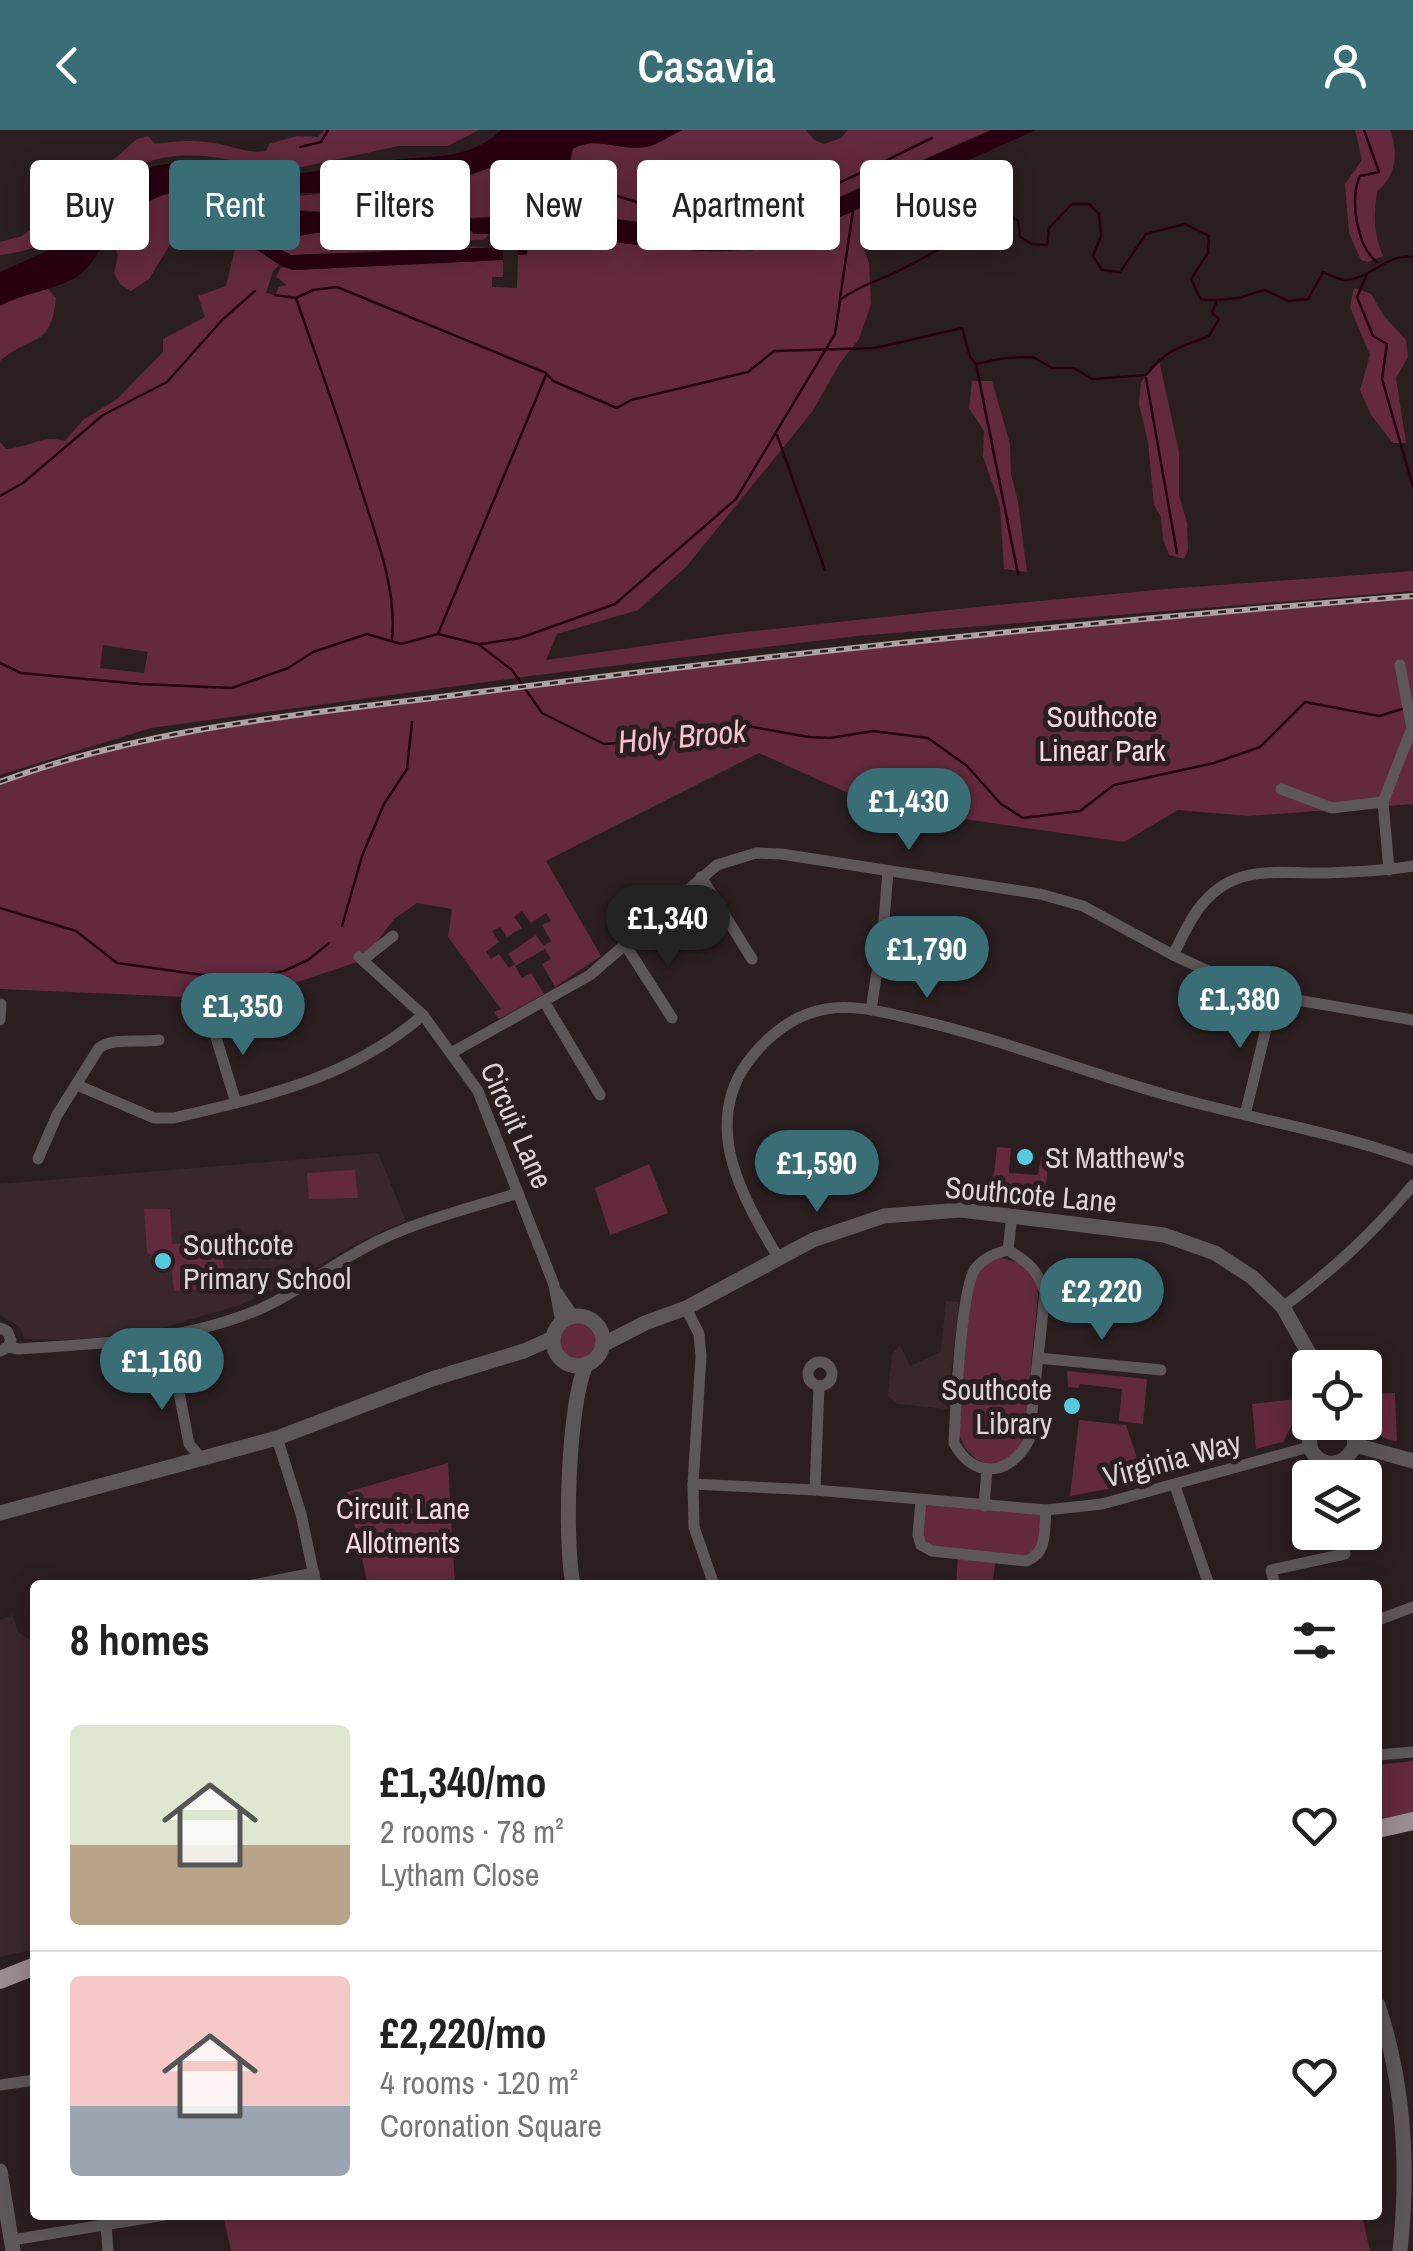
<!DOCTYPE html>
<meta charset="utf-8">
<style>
body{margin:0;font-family:"Archivo Narrow",sans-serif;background:#f6f6f6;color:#222;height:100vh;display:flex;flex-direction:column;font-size:38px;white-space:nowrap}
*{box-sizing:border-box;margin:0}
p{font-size:32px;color:#767676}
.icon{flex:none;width:55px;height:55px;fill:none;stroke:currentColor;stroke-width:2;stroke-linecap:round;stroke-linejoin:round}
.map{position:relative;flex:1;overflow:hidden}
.drawer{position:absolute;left:30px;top:1450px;width:1352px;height:640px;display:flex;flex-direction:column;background:#fff;border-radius:10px;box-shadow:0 5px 25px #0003}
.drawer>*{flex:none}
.top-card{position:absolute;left:30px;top:30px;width:1355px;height:90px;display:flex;gap:20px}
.buttons{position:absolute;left:1292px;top:1220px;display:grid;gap:20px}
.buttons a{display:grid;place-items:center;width:90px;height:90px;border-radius:10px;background:#fff;box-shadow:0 5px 25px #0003;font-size:50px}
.price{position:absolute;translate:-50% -85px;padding:0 22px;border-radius:35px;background:#396e77;color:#fff;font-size:32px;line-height:65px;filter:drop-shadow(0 2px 5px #0008)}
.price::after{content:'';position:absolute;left:50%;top:60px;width:30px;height:22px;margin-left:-15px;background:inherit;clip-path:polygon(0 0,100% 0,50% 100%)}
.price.current{background:#222;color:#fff}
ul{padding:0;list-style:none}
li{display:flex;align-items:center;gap:30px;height:250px;padding:0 40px}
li+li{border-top:2px solid #e0e0e0}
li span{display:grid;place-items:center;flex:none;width:280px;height:200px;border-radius:10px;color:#555}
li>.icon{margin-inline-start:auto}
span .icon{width:120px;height:120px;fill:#fffc;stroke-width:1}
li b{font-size:42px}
h2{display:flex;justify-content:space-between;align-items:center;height:120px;padding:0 40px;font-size:42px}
.pill{padding:0 35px;border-radius:10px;background:#fff;box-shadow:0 5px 25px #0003;font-size:35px;line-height:90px}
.pill.current{background:#396e77;color:#fff}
header{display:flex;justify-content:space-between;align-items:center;height:130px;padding:0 40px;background:#396e77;color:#fff;font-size:45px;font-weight:600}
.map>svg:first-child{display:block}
.built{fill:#39272b}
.green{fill:#632a3d;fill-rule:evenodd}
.water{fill:#290010}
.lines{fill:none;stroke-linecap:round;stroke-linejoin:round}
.stream{stroke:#290010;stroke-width:2.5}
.minor{stroke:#5e5759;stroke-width:11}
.tertiary{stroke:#5e5759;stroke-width:15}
.primary{stroke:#9a8c90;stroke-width:18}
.rail-casing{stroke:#aca2a4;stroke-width:6}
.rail{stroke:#2b1e21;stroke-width:2.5;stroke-dasharray:8;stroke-linecap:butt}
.poi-dot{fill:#55cade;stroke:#2b1e21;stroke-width:4}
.labels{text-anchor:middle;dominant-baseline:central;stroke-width:10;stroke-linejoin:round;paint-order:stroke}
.park-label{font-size:30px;fill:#f5dae1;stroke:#2b1e21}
.street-label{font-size:30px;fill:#dcd3d5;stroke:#2b1e21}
.poi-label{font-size:30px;fill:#dcd3d5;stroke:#2b1e21;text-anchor:start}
.water-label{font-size:32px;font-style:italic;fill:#f6c1cf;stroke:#2b1e21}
</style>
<header><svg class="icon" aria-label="back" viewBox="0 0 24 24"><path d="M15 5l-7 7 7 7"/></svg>Casavia<svg class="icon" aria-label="person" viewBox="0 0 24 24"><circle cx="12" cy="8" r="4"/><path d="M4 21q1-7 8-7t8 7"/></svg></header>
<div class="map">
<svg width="1413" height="2121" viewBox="0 0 1413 2121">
<rect width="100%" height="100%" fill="#2b1e21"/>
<g class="built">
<path d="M 378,1023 L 406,1091 L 358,1112 L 290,1153 L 239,1175 L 159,1199 L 80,1210 L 24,1209 L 20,1197 L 0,1185 L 0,1054 Z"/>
<path d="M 946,1171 L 959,1172 L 947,1279 L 897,1274 L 888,1266 L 892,1224 L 900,1215 L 910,1236 L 941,1222 Z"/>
<path d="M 13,1485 L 18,1502 L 35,1513 L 35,1819 L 0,1827 L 0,1490 Z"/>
</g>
<g class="green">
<path d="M 324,0 L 479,0 L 448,16 L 398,16 L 293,39 C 281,33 268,40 255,36 C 207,22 155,18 114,50 C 70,85 64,118 0,125 L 0,112 L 22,106 L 44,90 L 137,9 L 148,6 L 155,14 C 176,11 197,9 219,14 C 236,17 249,24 266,21 L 269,14 L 297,6 L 318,7 Z"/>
<path d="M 683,0 L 806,0 L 814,10 L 824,14 L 841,8 L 848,0 L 990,0 L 791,88 L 743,100 L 709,101 L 567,82 L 415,91 C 402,86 385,89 369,86 C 344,83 321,81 296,80 L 282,67 L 345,62 L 452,44 L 472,45 L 489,38 L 517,44 L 525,59 L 537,68 L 537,74 L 542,74 L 542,67 L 569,45 L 573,19 C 597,5 620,22 646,17 C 658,15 672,5 683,0 Z"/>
<path d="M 1355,0 L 1390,0 C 1399,22 1396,47 1377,61 C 1374,86 1373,102 1383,126 L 1368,132 L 1361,130 L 1349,103 L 1345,54 L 1362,30 Z"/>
<path d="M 173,59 L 200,60 L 223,90 L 279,135 L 273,141 L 266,163 L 275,165 L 279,157 L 287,155 L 276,147 L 281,137 L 294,140 L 503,130 L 503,147 L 492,147 L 492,157 L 517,158 L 518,125 L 527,124 L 528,103 L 751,121 L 784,112 L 884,67 L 866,88 L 861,110 L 869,133 L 871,174 L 859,209 L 840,233 L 812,282 L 686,437 L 638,480 L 557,504 L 546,530 L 727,504 L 986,476 L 1166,459 L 1413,441 L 1413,461 L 857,506 L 530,546 L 151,598 L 0,645 L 0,312 L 6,319 C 31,317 40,305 65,311 L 83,290 L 117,269 L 163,222 L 163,209 L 205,187 L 198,166 L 226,156 L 235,119 C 214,124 193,112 171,113 L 149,149 L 131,161 L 120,154 L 114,143 L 118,125 L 109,107 L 141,76 ZM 103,515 L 148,522 L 144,543 L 100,538 Z"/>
<path d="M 204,60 L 237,65 L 288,108 L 315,103 L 466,97 L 475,104 L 489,104 L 484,110 L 448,111 L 446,107 L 403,104 L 386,112 L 348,111 L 348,115 L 503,117 L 291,125 L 241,99 Z"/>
<path d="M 1354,158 L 1371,164 L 1384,186 L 1406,210 L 1408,227 L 1396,248 L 1406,313 L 1393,313 L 1371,285 L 1360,260 L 1370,225 L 1350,177 Z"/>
<path d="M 48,159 L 56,168 C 51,219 33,203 0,231 L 0,176 L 18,166 Z"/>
<path d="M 1159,230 L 1179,322 L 1179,365 L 1187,393 L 1188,420 L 1184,429 L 1169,425 L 1163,409 L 1161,387 L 1154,375 L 1148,312 L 1139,274 L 1141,252 Z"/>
<path d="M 972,251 L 992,251 L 1010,314 L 1011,344 L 1018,372 L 1027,442 L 1004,439 L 1000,376 L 983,326 L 984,301 L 969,278 Z"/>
<path d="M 1413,466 L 1413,674 L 1249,686 L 1178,680 L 1124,712 L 944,686 L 848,663 L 759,623 L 546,731 L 601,826 L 555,857 L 542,834 L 551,829 L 545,819 L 515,836 L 522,848 L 531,843 L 544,864 L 499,889 L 494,882 L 501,879 L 448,807 L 452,779 L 417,773 L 394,789 L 363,830 L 283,857 L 209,868 L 0,859 L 0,652 C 195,584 405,570 609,547 C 877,517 1144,487 1413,466 ZM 522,781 L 531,793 L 546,783 L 551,791 L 542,795 L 551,811 L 544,816 L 536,805 L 508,824 L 515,834 L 509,838 L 499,824 L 491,829 L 486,822 L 499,812 L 492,801 L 500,797 L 507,807 L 522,798 L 514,787 Z"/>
<path d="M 1048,1014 C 1052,1035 1043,1054 1045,1075 L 981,1069 L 982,1060 L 994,1043 L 997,1017 L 1011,1018 L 1009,1043 L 1038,1045 L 1041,1027 L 1047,1027 Z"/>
<path d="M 649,1034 L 668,1083 L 610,1105 L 595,1058 Z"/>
<path d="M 355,1040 L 358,1068 L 309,1069 L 307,1043 Z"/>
<path d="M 144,1079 L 170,1079 L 172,1114 L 228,1111 L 228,1124 L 223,1126 L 225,1158 L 174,1161 L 170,1127 L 154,1128 L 147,1122 Z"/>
<path d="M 1002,1128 L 1025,1135 L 1037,1155 L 1038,1164 C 1035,1199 1031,1233 1028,1267 C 1026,1282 1027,1300 1021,1314 C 1006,1351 961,1334 958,1296 C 961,1264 963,1159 981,1138 C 986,1131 995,1130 1002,1128 Z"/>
<circle cx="578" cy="1212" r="20"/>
<path d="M 1067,1241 L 1147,1249 L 1143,1294 L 1119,1291 L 1122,1259 L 1080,1254 L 1079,1258 L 1068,1257 Z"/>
<path d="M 1395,1263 L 1397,1311 C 1381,1310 1375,1301 1365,1290 L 1365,1264 Z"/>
<path d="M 1306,1268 L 1283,1312 L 1256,1319 L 1252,1274 Z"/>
<path d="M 1079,1290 L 1126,1295 L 1145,1352 L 1070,1366 Z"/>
<path d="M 448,1333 L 455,1455 L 368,1455 L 347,1362 Z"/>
<path d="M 921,1370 L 1046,1380 L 1038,1427 L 996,1428 L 992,1455 L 956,1455 L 958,1424 L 921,1415 Z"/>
<path d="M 1413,1631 L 1413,1682 L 1378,1689 L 1378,1635 Z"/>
<path d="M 223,2085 L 1362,2085 L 1370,2121 L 231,2121 Z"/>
</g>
<path class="water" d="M 501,0 L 682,0 C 671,5 657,15 645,17 C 619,21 597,5 572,19 L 565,57 L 542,67 L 542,73 L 537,73 L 537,68 L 526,59 L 517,43 L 489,38 L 472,44 L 452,44 L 370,55 L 345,62 L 298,63 L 282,68 L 296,81 L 408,88 L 415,92 L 567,83 L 709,102 L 743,101 L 791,89 L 992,0 L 1036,0 L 784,112 C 710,135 615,108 538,103 L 528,104 L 527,125 L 518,125 L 518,104 L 474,104 L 466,97 L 453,97 L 315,103 L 288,108 L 237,65 L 204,60 L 222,83 L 241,99 L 291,125 L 503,117 L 503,130 L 294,140 C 265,133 214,86 199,60 C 160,59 132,76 108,108 C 97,123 90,140 73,149 C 50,161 23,163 0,176 L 0,142 L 65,113 L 119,57 L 143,38 L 190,30 L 223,34 L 267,46 L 286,39 L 291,45 C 325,40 358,34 392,30 C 432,25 469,31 501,0 Z"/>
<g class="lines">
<g class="stream">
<path d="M 1364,0 L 1379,42 L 1360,46 C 1349,68 1357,117 1377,132"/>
<path d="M 300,17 L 321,12 L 328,0"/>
<path d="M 568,50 C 611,63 657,82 702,86 C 776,93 866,39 932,8"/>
<path d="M 1366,146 L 1357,167 L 1373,206 L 1387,214 L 1382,249 L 1413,357"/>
<path d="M 275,165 L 296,168 C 318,232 341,295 361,359 C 376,406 397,459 392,509"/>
<path d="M 296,168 L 313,160 L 337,157 L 546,243 L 553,251 L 617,278 L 631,270 L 748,242 L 774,221 L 875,218 L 962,198 L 970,227 L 976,234 L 1005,228 L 1033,227 L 1052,238 L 1074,238 L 1092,249 L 1146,245 C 1170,217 1176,219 1209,206 L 1219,189 L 1212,183 L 1217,170 L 1239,168 L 1264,160 L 1289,171 L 1308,169 L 1323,142 C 1330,145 1339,150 1346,150 C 1371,149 1386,123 1413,127"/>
<path d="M 840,168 L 853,81"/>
<path d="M 976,234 L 1018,444"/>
<path d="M 1146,248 L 1177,423"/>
<path d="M 777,305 L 825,440"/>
<path d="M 0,366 L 23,353 L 103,285 L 167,252 L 222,190 L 255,161"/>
<path d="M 438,504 L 546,245"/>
<path d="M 481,514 L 520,508 L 615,474 L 736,369 L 835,204 L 840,170 C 858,156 878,151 898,141 C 923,129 944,115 971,105 L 981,85 L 999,75 L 1018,91 L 1020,107 L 1032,114 L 1047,115 L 1049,98 L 1072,74 L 1089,74 L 1099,84 L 1101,106 L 1093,126 L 1102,140 L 1120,142 L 1146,104 L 1185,94 L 1209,106 L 1208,123 L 1191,149 L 1201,170 L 1216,170"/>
<path d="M 0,533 L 21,543 L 140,554 L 232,558 L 288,538 L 313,522 L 367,504 L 401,514 L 438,504 L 478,514 L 512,540 L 542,583 L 604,614 L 725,606 L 747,596 L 809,607 L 830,608 L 873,601 L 928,608 L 967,636 L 1001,674 L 1023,688 L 1080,681 L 1114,655 L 1214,633 L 1260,617 L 1305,572 L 1379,586 L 1402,579"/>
<path d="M 0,778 L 76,801 L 117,833 L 239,850 L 284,841 L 308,830 L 329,813"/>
<path d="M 342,796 L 362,726 L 384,674 L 407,639 L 412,592"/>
</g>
<g class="minor">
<path d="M 1281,659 L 1332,678 L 1383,672"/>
<path d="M 1389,740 L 1383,672 L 1412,598 L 1400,535"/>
<path d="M 701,747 L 752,829"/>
<path d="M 626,816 L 672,888"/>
<path d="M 1173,825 C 1182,808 1191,786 1204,772 C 1238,733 1282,744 1328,743 C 1356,742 1385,741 1413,736"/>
<path d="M 359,827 L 423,885 L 478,961 L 554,1155 L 561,1193"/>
<path d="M 363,830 L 393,806"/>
<path d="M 545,873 L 600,965"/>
<path d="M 215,878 L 208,881 L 236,973"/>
<path d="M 871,880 L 883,803 L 888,741"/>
<path d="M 0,890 L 1,874"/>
<path d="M 453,922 L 590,845 L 717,735 L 756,723 L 781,724 L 1040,764 L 1083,776 L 1173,825 L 1237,854 L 1274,866 L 1413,890"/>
<path d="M 77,955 L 154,988 L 174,988 C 266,966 349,949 423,885"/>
<path d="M 1245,985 L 1274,866"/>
<path d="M 38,1029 L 57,985 L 99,918 C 113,907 140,913 159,910"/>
<path d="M 1008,1120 C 1028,1132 1038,1140 1045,1163 L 1029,1310 C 1011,1345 974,1351 954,1313 C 955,1283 961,1159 975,1139 C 983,1128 996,1123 1008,1120 Z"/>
<path d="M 1008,1120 L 1012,1085"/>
<path d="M 779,1129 C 744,1070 701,998 747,933 C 767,906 792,885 826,879 C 853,874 883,882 909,888 C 995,907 1078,940 1163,964 C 1246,988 1332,1001 1413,1030"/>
<path d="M 558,1163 L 574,1187"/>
<path d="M 1283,1177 C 1335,1138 1371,1105 1413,1055"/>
<path d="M 686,1178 L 699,1204 L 701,1226 L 693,1354 L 694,1397 L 714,1455"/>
<path d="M 0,1198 L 7,1201 L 11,1210 L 8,1217 L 0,1221"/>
<path d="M 165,1207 L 170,1216 L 189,1314 L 203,1330"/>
<path d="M 8,1217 L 19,1219 C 101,1213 183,1212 260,1179 C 297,1163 330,1136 366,1117 C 412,1092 468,1079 518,1063"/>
<path d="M 1038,1228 L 1161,1240"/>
<circle cx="820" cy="1244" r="12"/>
<path d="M 277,1308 L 301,1384 L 316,1455"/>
<path d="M 693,1354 L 815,1360 L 1046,1380 L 1102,1374 L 1309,1317"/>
<path d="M 1175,1356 L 1209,1455"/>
<path d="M 815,1360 L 819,1256"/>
<path d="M 921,1370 L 918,1405 L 921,1415 L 932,1421 L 1026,1431 C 1048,1423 1044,1401 1046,1380"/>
<path d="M 984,1376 L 987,1339"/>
<path d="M 253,1455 L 314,1443"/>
<path d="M 1275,1455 L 1271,1440 L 1345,1424 L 1342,1409"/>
<path d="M 1378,1490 L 1413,1477"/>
<path d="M 1378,1625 L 1413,1622"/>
<path d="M 0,1955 L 35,1950"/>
<path d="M 106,2094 L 108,2121"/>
<path d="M 12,2110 L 165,2085"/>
</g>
<g class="tertiary">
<circle cx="578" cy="1211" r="25"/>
<path d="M 602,1215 L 645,1193 L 686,1178 L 813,1110 L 884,1086 L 961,1080 L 1164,1105 L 1215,1123 L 1252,1147 L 1283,1177 L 1317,1238"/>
<path d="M 1315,1292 C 1294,1328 1339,1351 1355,1315 L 1353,1299 L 1348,1292"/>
<path d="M 1355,1315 L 1413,1331"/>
<path d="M 0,1383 L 277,1308 L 432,1249 L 524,1221 L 553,1208"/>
<path d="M 573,1455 C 564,1407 568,1279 586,1234"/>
<path d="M 1378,1875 C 1405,1956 1409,2037 1400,2121"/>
<path d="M 0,2041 L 13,2121"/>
</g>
<g class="primary">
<path d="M 1378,1699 L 1413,1691"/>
<path d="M 0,1850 L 35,1836"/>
</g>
<g class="rail-casing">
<path id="rail" d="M 0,652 C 159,593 330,582 496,560 C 801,521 1107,490 1413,466"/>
</g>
<use href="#rail" class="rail"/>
</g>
<g class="poi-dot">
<circle cx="1025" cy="1027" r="10"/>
<circle cx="163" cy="1131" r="10"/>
<circle cx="1072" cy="1276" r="10"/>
</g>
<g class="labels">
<g class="park-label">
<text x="1102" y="586">Southcote<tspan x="1102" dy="34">Linear Park</tspan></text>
<text x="403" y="1378">Circuit Lane<tspan x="403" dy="34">Allotments</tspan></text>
</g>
<g class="street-label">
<text transform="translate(517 995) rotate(66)">Circuit Lane</text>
<text transform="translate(1031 1064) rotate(5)">Southcote Lane</text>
<text transform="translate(1172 1329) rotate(-15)">Virginia Way</text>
</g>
<g class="poi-label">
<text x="1045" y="1027">St Matthew's</text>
<text x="183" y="1114">Southcote<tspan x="183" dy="34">Primary School</tspan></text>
<text x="1052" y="1259" text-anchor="end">Southcote<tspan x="1052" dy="34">Library</tspan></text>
</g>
<g class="water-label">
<text transform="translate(682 606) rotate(-5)">Holy Brook</text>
</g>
</g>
</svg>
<div class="buttons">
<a><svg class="icon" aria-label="locate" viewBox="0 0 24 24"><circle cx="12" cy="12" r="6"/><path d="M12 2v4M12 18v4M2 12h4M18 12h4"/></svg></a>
<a><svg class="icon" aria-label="layers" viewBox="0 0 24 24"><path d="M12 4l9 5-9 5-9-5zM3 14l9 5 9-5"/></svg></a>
</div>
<b class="price" style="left:909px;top:723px">£1,430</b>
<b class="price current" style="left:668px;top:840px">£1,340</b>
<b class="price" style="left:927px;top:871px">£1,790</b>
<b class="price" style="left:1240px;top:921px">£1,380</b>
<b class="price" style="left:243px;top:928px">£1,350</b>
<b class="price" style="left:817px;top:1085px">£1,590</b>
<b class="price" style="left:1102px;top:1213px">£2,220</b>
<b class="price" style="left:162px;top:1283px">£1,160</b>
<div class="top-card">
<a class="pill">Buy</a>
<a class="pill current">Rent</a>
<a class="pill">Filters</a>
<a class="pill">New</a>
<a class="pill">Apartment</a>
<a class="pill">House</a>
</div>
<section class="drawer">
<h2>8 homes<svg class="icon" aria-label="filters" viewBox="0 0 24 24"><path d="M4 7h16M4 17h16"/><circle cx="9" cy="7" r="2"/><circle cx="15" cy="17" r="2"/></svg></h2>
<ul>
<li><span style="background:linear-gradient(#dfe7d0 60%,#b9a48a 0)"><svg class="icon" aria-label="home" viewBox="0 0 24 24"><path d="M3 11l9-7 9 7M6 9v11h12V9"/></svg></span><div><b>£1,340/mo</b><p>2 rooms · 78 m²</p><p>Lytham Close</p></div><svg class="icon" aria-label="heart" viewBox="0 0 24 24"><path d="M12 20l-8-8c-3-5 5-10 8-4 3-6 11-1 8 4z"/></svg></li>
<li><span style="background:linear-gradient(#f6c9c9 65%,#9aa5b1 0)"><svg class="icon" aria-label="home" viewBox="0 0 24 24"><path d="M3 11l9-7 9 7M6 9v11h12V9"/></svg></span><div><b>£2,220/mo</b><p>4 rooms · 120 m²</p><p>Coronation Square</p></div><svg class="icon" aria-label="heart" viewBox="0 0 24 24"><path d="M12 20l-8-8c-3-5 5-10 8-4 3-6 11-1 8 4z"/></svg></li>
</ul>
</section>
</div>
